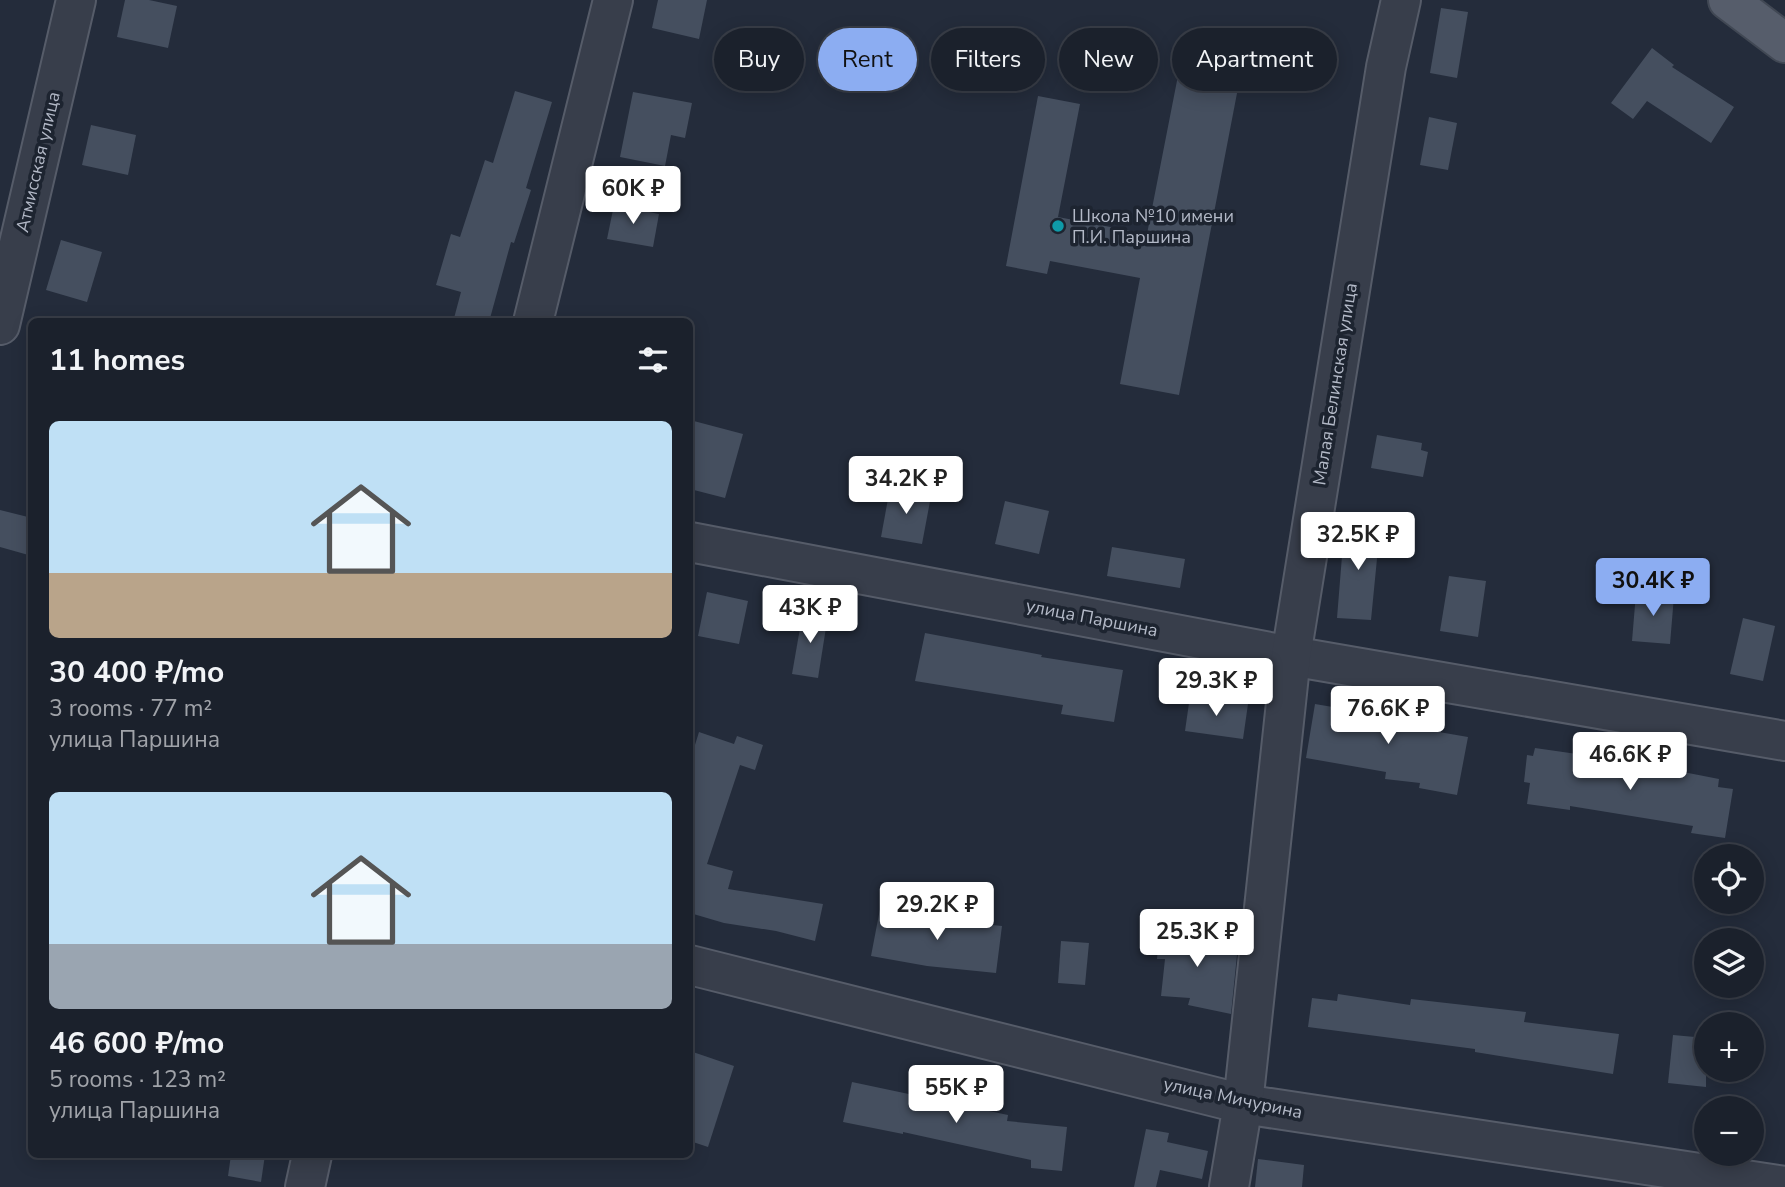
<!DOCTYPE html>
<meta charset="utf-8">
<style>
body{margin:0;font-family:"Nunito Sans",sans-serif;background:#242934;color:#f1f3f6;height:100vh;display:flex;flex-direction:column;font-size:26px;white-space:nowrap}
*{box-sizing:border-box;margin:0}
p{font-size:23px;color:#a0a3a9}
.icon{flex:none;width:38px;height:38px;fill:none;stroke:currentColor;stroke-width:2;stroke-linecap:round;stroke-linejoin:round}
.map{position:relative;flex:1;overflow:hidden}
.sheet{position:absolute;left:28px;top:318px;width:665px;height:840px;display:flex;flex-direction:column;background:#1b212c;border-radius:10px;box-shadow:0 4px 18px #0003,0 0 0 2px #393e48}
.sheet>*{flex:none}
.top-card{position:absolute;left:714px;top:28px;width:665px;height:63px;display:flex;gap:14px}
.tools{position:absolute;left:1694px;top:844px;display:grid;gap:14px}
.tools a{display:grid;place-items:center;width:70px;height:70px;border-radius:50%;background:#1b212c;box-shadow:0 4px 18px #0003,0 0 0 2px #393e48;font-size:35px}
.price{position:absolute;translate:-50% -60px;padding:0 16px;border-radius:7px;background:#fff;color:#222;font-size:23px;line-height:46px;filter:drop-shadow(0 2px 4px #0008)}
.price::after{content:'';position:absolute;left:50%;top:42px;width:21px;height:16px;margin-left:-10px;background:inherit;clip-path:polygon(0 0,100% 0,50% 100%)}
.price.selected{background:#8cadf2;color:#111}
ul{padding:0;list-style:none}
li{display:grid;align-content:center;gap:14px;height:371px;padding:0 21px}
li span{display:grid;place-items:center;height:217px;border-radius:10px;color:#555}
li>.icon{margin-inline-start:auto}
span .icon{width:126px;height:126px;fill:#fffc;stroke-width:1}
li b{font-size:30px}
h2{display:flex;justify-content:space-between;align-items:center;height:84px;padding:0 21px;font-size:30px}
.pill{padding:0 24px;border-radius:32px;background:#1b212c;box-shadow:0 4px 18px #0003,0 0 0 2px #393e48;font-size:24px;line-height:63px}
.pill.selected{background:#8cadf2;color:#111}
.map>svg:first-child{display:block}
.building{fill:#454f5f}
.lines{fill:none;stroke-linecap:round;stroke-linejoin:round}
.minor-casing{stroke:#565c69;stroke-width:42}
.major-casing{stroke:#414854;stroke-width:42}
.minor{stroke:#383e4b;stroke-width:38}
.major{stroke:#565d6b;stroke-width:38}
.culture-dot{fill:#0f9aa8;stroke:#1d2430;stroke-width:2.5}
.labels{text-anchor:middle;dominant-baseline:central;stroke-width:7;stroke-linejoin:round;paint-order:stroke}
.street-label{font-size:18px;fill:#b3b9c7;stroke:#1d2430}
.poi-label{font-size:18px;fill:#b3b9c7;stroke:#1d2430;text-anchor:start}
</style>
<div class="map">
<svg width="1785" height="1187" viewBox="0 0 1785 1187">
<rect width="100%" height="100%" fill="#242c3b"/>
<g class="building">
<path d="M 125,0 L 149,0 L 177,6 L 168,48 L 117,37 Z"/>
<path d="M 658,0 L 707,0 L 699,39 L 652,28 Z"/>
<path d="M 1441,8 L 1468,12 L 1457,78 L 1430,73 Z"/>
<path d="M 1652,48 L 1674,65 L 1672,67 L 1734,107 L 1711,143 L 1647,101 L 1633,119 L 1611,103 Z"/>
<path d="M 1183,50 L 1243,62 L 1179,395 L 1120,384 L 1140,278 L 1050,261 L 1047,274 L 1006,266 L 1038,96 L 1080,104 L 1058,217 L 1147,234 Z"/>
<path d="M 515,91 L 552,102 L 526,188 L 531,190 L 514,243 L 511,242 L 489,322 L 453,322 L 461,292 L 436,285 L 451,234 L 460,237 L 485,160 L 493,163 Z"/>
<path d="M 633,92 L 692,103 L 685,138 L 671,135 L 665,166 L 620,157 Z"/>
<path d="M 1429,117 L 1457,123 L 1448,170 L 1420,165 Z"/>
<path d="M 91,125 L 136,135 L 128,175 L 82,165 Z"/>
<path d="M 614,205 L 659,214 L 653,247 L 607,239 Z"/>
<path d="M 61,240 L 102,252 L 87,302 L 46,290 Z"/>
<path d="M 690,420 L 743,434 L 725,498 L 690,489 Z"/>
<path d="M 1377,435 L 1422,443 L 1421,450 L 1428,452 L 1423,477 L 1371,468 Z"/>
<path d="M 890,488 L 931,496 L 922,544 L 881,537 Z"/>
<path d="M 1005,501 L 1049,511 L 1039,554 L 995,544 Z"/>
<path d="M 0,510 L 32,518 L 32,556 L 0,547 Z"/>
<path d="M 1354,525 L 1380,528 L 1371,620 L 1337,618 L 1342,556 L 1335,555 L 1338,533 L 1353,534 Z"/>
<path d="M 1112,547 L 1185,559 L 1180,588 L 1107,576 Z"/>
<path d="M 1449,576 L 1486,581 L 1478,637 L 1440,631 Z"/>
<path d="M 707,592 L 748,601 L 739,644 L 698,636 Z"/>
<path d="M 1636,593 L 1674,596 L 1670,644 L 1632,641 Z"/>
<path d="M 803,611 L 828,615 L 818,678 L 792,674 Z"/>
<path d="M 1743,618 L 1775,626 L 1763,681 L 1730,674 Z"/>
<path d="M 925,633 L 1042,655 L 1041,657 L 1123,670 L 1114,722 L 1061,714 L 1063,705 L 915,681 Z"/>
<path d="M 1190,696 L 1248,704 L 1243,739 L 1185,731 Z"/>
<path d="M 1375,702 L 1407,706 L 1404,726 L 1468,737 L 1457,795 L 1419,788 L 1420,783 L 1385,779 L 1386,772 L 1306,758 L 1315,704 L 1374,714 Z"/>
<path d="M 699,732 L 734,744 L 737,736 L 763,745 L 755,770 L 740,765 L 707,864 L 733,871 L 728,889 L 823,904 L 815,941 L 776,931 L 724,923 L 690,913 L 690,761 Z"/>
<path d="M 1535,748 L 1577,754 L 1575,769 L 1625,776 L 1627,761 L 1719,779 L 1718,787 L 1733,789 L 1725,838 L 1691,833 L 1693,826 L 1570,806 L 1570,810 L 1527,804 L 1530,783 L 1524,782 L 1527,755 L 1533,756 Z"/>
<path d="M 880,909 L 973,925 L 973,923 L 1002,926 L 996,973 L 927,966 L 871,956 Z"/>
<path d="M 1160,924 L 1192,927 L 1191,936 L 1238,945 L 1231,1014 L 1188,1005 L 1190,998 L 1161,996 L 1165,959 L 1157,959 Z"/>
<path d="M 1061,941 L 1089,943 L 1085,985 L 1058,983 Z"/>
<path d="M 1338,994 L 1410,1005 L 1411,999 L 1526,1012 L 1524,1022 L 1619,1034 L 1613,1074 L 1475,1052 L 1475,1049 L 1308,1027 L 1312,998 L 1337,1001 Z"/>
<path d="M 1673,1035 L 1706,1038 L 1706,1087 L 1668,1083 Z"/>
<path d="M 690,1051 L 734,1066 L 708,1147 L 690,1141 Z"/>
<path d="M 852,1082 L 1008,1115 L 1007,1121 L 1067,1127 L 1062,1171 L 1031,1168 L 1031,1160 L 903,1132 L 903,1134 L 843,1122 Z"/>
<path d="M 1146,1129 L 1169,1133 L 1167,1142 L 1208,1151 L 1202,1179 L 1160,1170 L 1156,1187 L 1134,1187 Z"/>
<path d="M 231,1155 L 265,1155 L 261,1182 L 228,1176 Z"/>
<path d="M 1258,1159 L 1304,1165 L 1302,1187 L 1255,1187 Z"/>
</g>
<g class="lines">
<g class="minor-casing">
<g id="minor">
<path d="M 533,322 L 613,0"/>
<path d="M 0,325 L 76,0"/>
<path d="M 690,542 L 1291,656 L 1785,741"/>
<path d="M 690,965 L 1243,1104 L 1785,1186"/>
<path d="M 305,1187 L 312,1155"/>
<path d="M 1229,1187 L 1243,1104 L 1291,656 L 1386,67 L 1401,0"/>
</g>
</g>
<g class="major-casing">
<path id="major" d="M 1728,0 L 1785,43"/>
</g>
<use href="#minor" class="minor"/>
<use href="#major" class="major"/>
</g>
<circle class="culture-dot" cx="1058" cy="226" r="7"/>
<g class="labels">
<g class="street-label">
<text transform="translate(38 162) rotate(-77)">Атмисская улица</text>
<text transform="translate(1335 384) rotate(-81)">Малая Белинская улица</text>
<text transform="translate(1092 618) rotate(11)">улица Паршина</text>
<text transform="translate(1233 1098) rotate(12)">улица Мичурина</text>
</g>
<g class="poi-label">
<text x="1072" y="216">Школа №10 имени<tspan x="1072" dy="21">П.И. Паршина</tspan></text>
</g>
</g>
</svg>
<div class="tools">
<a><svg class="icon" aria-label="locate" viewBox="0 0 24 24"><circle cx="12" cy="12" r="6"/><path d="M12 2v4M12 18v4M2 12h4M18 12h4"/></svg></a>
<a><svg class="icon" aria-label="layers" viewBox="0 0 24 24"><path d="M12 4l9 5-9 5-9-5zM3 14l9 5 9-5"/></svg></a>
<a>+</a>
<a>−</a>
</div>
<b class="price" style="left:633px;top:226px">60K ₽</b>
<b class="price" style="left:906px;top:516px">34.2K ₽</b>
<b class="price" style="left:1358px;top:572px">32.5K ₽</b>
<b class="price selected" style="left:1653px;top:618px">30.4K ₽</b>
<b class="price" style="left:810px;top:645px">43K ₽</b>
<b class="price" style="left:1216px;top:718px">29.3K ₽</b>
<b class="price" style="left:1388px;top:746px">76.6K ₽</b>
<b class="price" style="left:1630px;top:792px">46.6K ₽</b>
<b class="price" style="left:937px;top:942px">29.2K ₽</b>
<b class="price" style="left:1197px;top:969px">25.3K ₽</b>
<b class="price" style="left:956px;top:1125px">55K ₽</b>
<div class="top-card">
<a class="pill">Buy</a>
<a class="pill selected">Rent</a>
<a class="pill">Filters</a>
<a class="pill">New</a>
<a class="pill">Apartment</a>
</div>
<section class="sheet">
<h2>11 homes<svg class="icon" aria-label="filters" viewBox="0 0 24 24"><path d="M4 7h16M4 17h16"/><circle cx="9" cy="7" r="2"/><circle cx="15" cy="17" r="2"/></svg></h2>
<ul>
<li><span style="background:linear-gradient(#bfe0f5 70%,#b9a48a 0)"><svg class="icon" aria-label="home" viewBox="0 0 24 24"><path d="M3 11l9-7 9 7M6 9v11h12V9"/></svg></span><div><b>30 400 ₽/mo</b><p>3 rooms · 77 m²</p><p>улица Паршина</p></div></li>
<li><span style="background:linear-gradient(#bfe0f5 70%,#9aa5b1 0)"><svg class="icon" aria-label="home" viewBox="0 0 24 24"><path d="M3 11l9-7 9 7M6 9v11h12V9"/></svg></span><div><b>46 600 ₽/mo</b><p>5 rooms · 123 m²</p><p>улица Паршина</p></div></li>
</ul>
</section>
</div>
